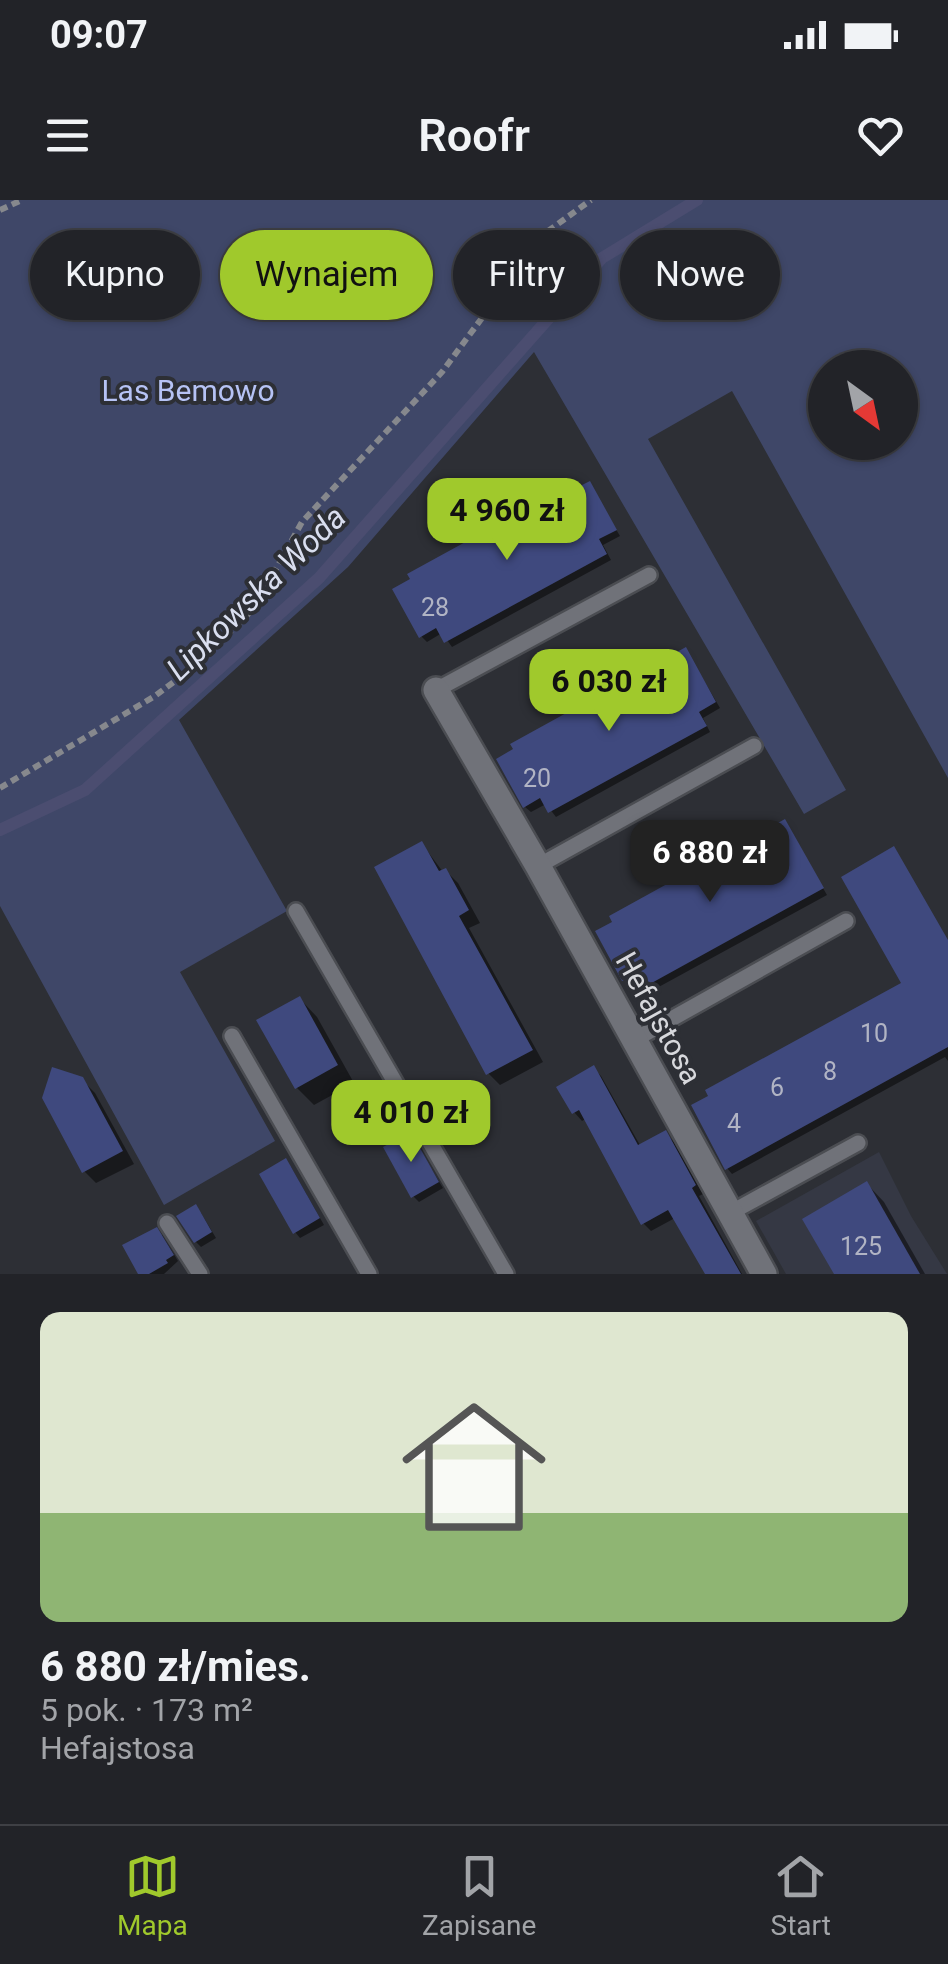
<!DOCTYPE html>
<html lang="pl">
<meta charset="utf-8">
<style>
body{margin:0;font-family:Roboto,sans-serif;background:#2e2f34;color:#f1f3f6;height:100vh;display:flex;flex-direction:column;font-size:38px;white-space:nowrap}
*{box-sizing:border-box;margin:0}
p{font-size:32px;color:#a2a4a8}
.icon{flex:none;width:55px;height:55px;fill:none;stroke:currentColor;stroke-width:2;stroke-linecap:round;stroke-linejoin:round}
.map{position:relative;height:1074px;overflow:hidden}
.panel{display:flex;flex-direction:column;background:#222328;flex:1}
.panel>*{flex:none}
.guide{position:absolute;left:30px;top:30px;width:890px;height:90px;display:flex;gap:20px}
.needle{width:65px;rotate:147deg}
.tools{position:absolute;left:808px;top:150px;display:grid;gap:20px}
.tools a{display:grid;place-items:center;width:110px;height:110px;border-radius:50%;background:#222328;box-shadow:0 2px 8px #0004,0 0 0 2px #3f4045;font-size:50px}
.price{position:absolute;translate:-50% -85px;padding:0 22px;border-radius:20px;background:#a0c92c;color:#111;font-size:32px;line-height:65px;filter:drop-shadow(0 2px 5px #0008)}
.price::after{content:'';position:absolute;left:50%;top:60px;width:30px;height:22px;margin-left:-15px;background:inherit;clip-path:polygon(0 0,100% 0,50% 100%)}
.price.current{background:#222;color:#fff}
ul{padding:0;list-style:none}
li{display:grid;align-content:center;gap:20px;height:530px;padding:0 40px}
li span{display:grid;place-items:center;height:310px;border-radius:20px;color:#555}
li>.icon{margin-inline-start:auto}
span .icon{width:180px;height:180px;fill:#fffc;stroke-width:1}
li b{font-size:42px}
.pill{padding:0 35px;border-radius:45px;background:#222328;box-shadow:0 2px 8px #0004,0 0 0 2px #3f4045;font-size:35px;line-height:90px}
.pill.current{background:#a0c92c;color:#111}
.status{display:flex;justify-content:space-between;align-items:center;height:70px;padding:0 50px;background:#222328;direction:ltr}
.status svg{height:28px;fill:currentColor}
header{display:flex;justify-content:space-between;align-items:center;height:130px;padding:0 40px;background:#222328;font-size:45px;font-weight:600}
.dock{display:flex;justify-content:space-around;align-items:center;height:140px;border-top:2px solid #3f4045;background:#222328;font-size:28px;color:#a2a4a8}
.dock a{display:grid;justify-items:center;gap:5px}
.dock .current{color:#a0c92c}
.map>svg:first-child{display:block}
.built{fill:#353844}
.green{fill:#3f4768;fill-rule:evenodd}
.shadow{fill:#0007}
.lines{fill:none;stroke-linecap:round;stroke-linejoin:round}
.stream{stroke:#4b4d70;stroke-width:12}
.building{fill:#3f497e}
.service-casing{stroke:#4b4d52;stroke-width:20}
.minor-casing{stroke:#4b4d52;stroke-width:30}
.path{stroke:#86888d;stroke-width:6;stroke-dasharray:8 5;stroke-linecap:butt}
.service{stroke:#707279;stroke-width:15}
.minor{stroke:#707279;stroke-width:25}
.labels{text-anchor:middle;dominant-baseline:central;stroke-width:8;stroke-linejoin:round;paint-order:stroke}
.number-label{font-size:25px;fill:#b1b4c4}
.park-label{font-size:30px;fill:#b6c3f5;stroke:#2d2f35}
.street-label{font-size:30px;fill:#d7d8dc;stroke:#2d2f35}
.water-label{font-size:32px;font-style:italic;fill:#d9deef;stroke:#2d2f35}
</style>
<div class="status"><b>09:07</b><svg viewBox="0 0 49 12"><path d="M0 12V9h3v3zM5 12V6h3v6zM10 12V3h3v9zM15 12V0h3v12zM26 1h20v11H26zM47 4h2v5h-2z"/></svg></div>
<header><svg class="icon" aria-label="menu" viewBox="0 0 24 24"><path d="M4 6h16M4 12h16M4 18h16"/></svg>Roofr<svg class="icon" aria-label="heart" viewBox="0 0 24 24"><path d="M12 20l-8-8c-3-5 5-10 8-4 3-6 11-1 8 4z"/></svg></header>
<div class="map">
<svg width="948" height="1074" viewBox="0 0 948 1074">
<rect width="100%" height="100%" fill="#2d2f35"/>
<path class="built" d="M 879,952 L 911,1016 L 947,1074 L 786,1074 L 756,1021 Z"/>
<path class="green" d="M 0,0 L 948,0 L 948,578 L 732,191 L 648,239 L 846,590 L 804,614 L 534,152 L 348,367 L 179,520 L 287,711 L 180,772 L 275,941 L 164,1005 L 0,706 ZM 825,168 L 900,168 L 900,242 L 825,242 Z"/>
<g class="shadow">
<path d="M 589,284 L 620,336 L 603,345 L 611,360 L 452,447 L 442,433 L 427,442 L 421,436 Z"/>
<path d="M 686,450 L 720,508 L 703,518 L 710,532 L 556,617 L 546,604 L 531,612 L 525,607 Z"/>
<path d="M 785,623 L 827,695 L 655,789 L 645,776 L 630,785 L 624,779 Z"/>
<path d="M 422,644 L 443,672 L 446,671 L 458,683 L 480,723 L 469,728 L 543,862 L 500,885 L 488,873 Z"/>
<path d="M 894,649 L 948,741 L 948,861 L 945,857 L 732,974 L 727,968 L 904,784 Z"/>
<path d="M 300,799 L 317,817 L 354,883 L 314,905 L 297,888 Z"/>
<path d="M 593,868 L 601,876 L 641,947 L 665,933 L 673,941 L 703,994 L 699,996 L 742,1074 L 708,1074 L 675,1018 L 651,1031 L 643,1023 L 587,918 L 582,921 L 574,912 Z"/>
<path d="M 82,880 L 95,893 L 134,964 L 96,983 L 84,971 Z"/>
<path d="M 410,935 L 443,988 L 419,1002 L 413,996 Z"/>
<path d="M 291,967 L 324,1025 L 300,1038 L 295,1032 Z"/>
<path d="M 867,984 L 884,1002 L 925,1074 L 837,1074 Z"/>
<path d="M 201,1013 L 216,1038 L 201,1047 L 196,1042 Z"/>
<path d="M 162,1035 L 178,1061 L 164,1074 L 141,1074 Z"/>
</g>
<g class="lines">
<path class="stream" d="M 0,630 L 85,590 L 319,378 L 602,58 L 697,0"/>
</g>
<g class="building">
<path d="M 590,281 L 617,330 L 599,339 L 607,354 L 444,443 L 436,428 L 419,438 L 392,389 L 410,379 L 407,374 L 569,285 L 572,290 Z"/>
<path d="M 686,447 L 716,502 L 699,512 L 707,526 L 548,613 L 540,598 L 523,608 L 496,559 L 513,549 L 510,544 Z"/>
<path d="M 785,619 L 824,688 L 648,785 L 640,771 L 622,781 L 595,731 L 612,722 L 609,716 Z"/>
<path d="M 422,641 L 439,671 L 446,668 L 469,710 L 459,716 L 533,850 L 486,875 L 374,667 Z"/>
<path d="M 894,646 L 948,740 L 948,847 L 725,970 L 691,905 L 708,896 L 705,890 L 901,783 L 841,677 Z"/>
<path d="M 300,796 L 338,865 L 295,889 L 256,820 Z"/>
<path d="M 594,865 L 638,945 L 666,930 L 696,985 L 692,988 L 741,1074 L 705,1074 L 668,1010 L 641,1025 L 579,910 L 572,914 L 556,887 Z"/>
<path d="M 52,867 L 83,877 L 123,951 L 82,973 L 42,898 Z"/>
<path d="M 411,932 L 439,982 L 411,998 L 383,947 Z"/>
<path d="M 286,958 L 320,1018 L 293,1034 L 259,974 Z"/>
<path d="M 867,981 L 920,1074 L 834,1074 L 802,1019 Z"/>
<path d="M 196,1004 L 212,1032 L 194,1043 L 176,1016 Z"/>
<path d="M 157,1027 L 174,1055 L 166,1060 L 168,1063 L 149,1074 L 138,1074 L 122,1045 Z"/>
</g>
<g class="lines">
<g class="service-casing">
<g id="service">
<path d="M 436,490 L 649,375"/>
<path d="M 538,666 L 754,546"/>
<path d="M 296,711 L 506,1074"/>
<path d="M 232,836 L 369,1074"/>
<path d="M 634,840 L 846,721"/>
<path d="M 730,1013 L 858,943"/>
<path d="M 167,1023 L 200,1074"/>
</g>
</g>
<g class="minor-casing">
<path id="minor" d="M 436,490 L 538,666 L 764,1074"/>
</g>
<g class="path">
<path d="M 0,10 L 22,0"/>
<path d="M 0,588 L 155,496 L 199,463 L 255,407 L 302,322 L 442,172 L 544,34 L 591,0"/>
</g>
<use href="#service" class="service"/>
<use href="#minor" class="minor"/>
</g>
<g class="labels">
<g class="number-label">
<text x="435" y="407">28</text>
<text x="537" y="578">20</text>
<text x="874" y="833">10</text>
<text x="830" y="871">8</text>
<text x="777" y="887">6</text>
<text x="734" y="923">4</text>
<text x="861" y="1046">125</text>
</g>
<g class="park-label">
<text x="188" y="190">Las Bemowo</text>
</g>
<g class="street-label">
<text transform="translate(659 818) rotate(61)">Hefajstosa</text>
</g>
<g class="water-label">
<text transform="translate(256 393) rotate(-44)">Lipkowska Woda</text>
</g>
</g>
</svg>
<div class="tools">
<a><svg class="needle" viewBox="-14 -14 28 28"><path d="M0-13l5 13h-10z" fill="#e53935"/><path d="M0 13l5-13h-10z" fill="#a2a4a8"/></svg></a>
</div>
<b class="price" style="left:507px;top:363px">4 960 zł</b>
<b class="price" style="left:609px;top:534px">6 030 zł</b>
<b class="price current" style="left:710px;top:705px">6 880 zł</b>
<b class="price" style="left:411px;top:965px">4 010 zł</b>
<div class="guide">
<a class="pill">Kupno</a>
<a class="pill current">Wynajem</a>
<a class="pill">Filtry</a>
<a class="pill">Nowe</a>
</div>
</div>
<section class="panel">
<ul>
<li><span style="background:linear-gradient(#dfe7d0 65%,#8fb573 0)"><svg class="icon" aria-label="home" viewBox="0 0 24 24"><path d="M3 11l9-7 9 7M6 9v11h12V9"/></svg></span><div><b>6 880 zł/mies.</b><p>5 pok. · 173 m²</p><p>Hefajstosa</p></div></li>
</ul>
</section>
<nav class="dock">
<a class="current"><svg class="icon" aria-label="map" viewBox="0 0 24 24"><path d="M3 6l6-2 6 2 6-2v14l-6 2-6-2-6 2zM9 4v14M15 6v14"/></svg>Mapa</a>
<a><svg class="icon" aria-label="saved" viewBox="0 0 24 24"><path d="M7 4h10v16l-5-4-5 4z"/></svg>Zapisane</a>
<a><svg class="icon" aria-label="home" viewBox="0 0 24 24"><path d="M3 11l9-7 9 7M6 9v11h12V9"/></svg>Start</a>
</nav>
